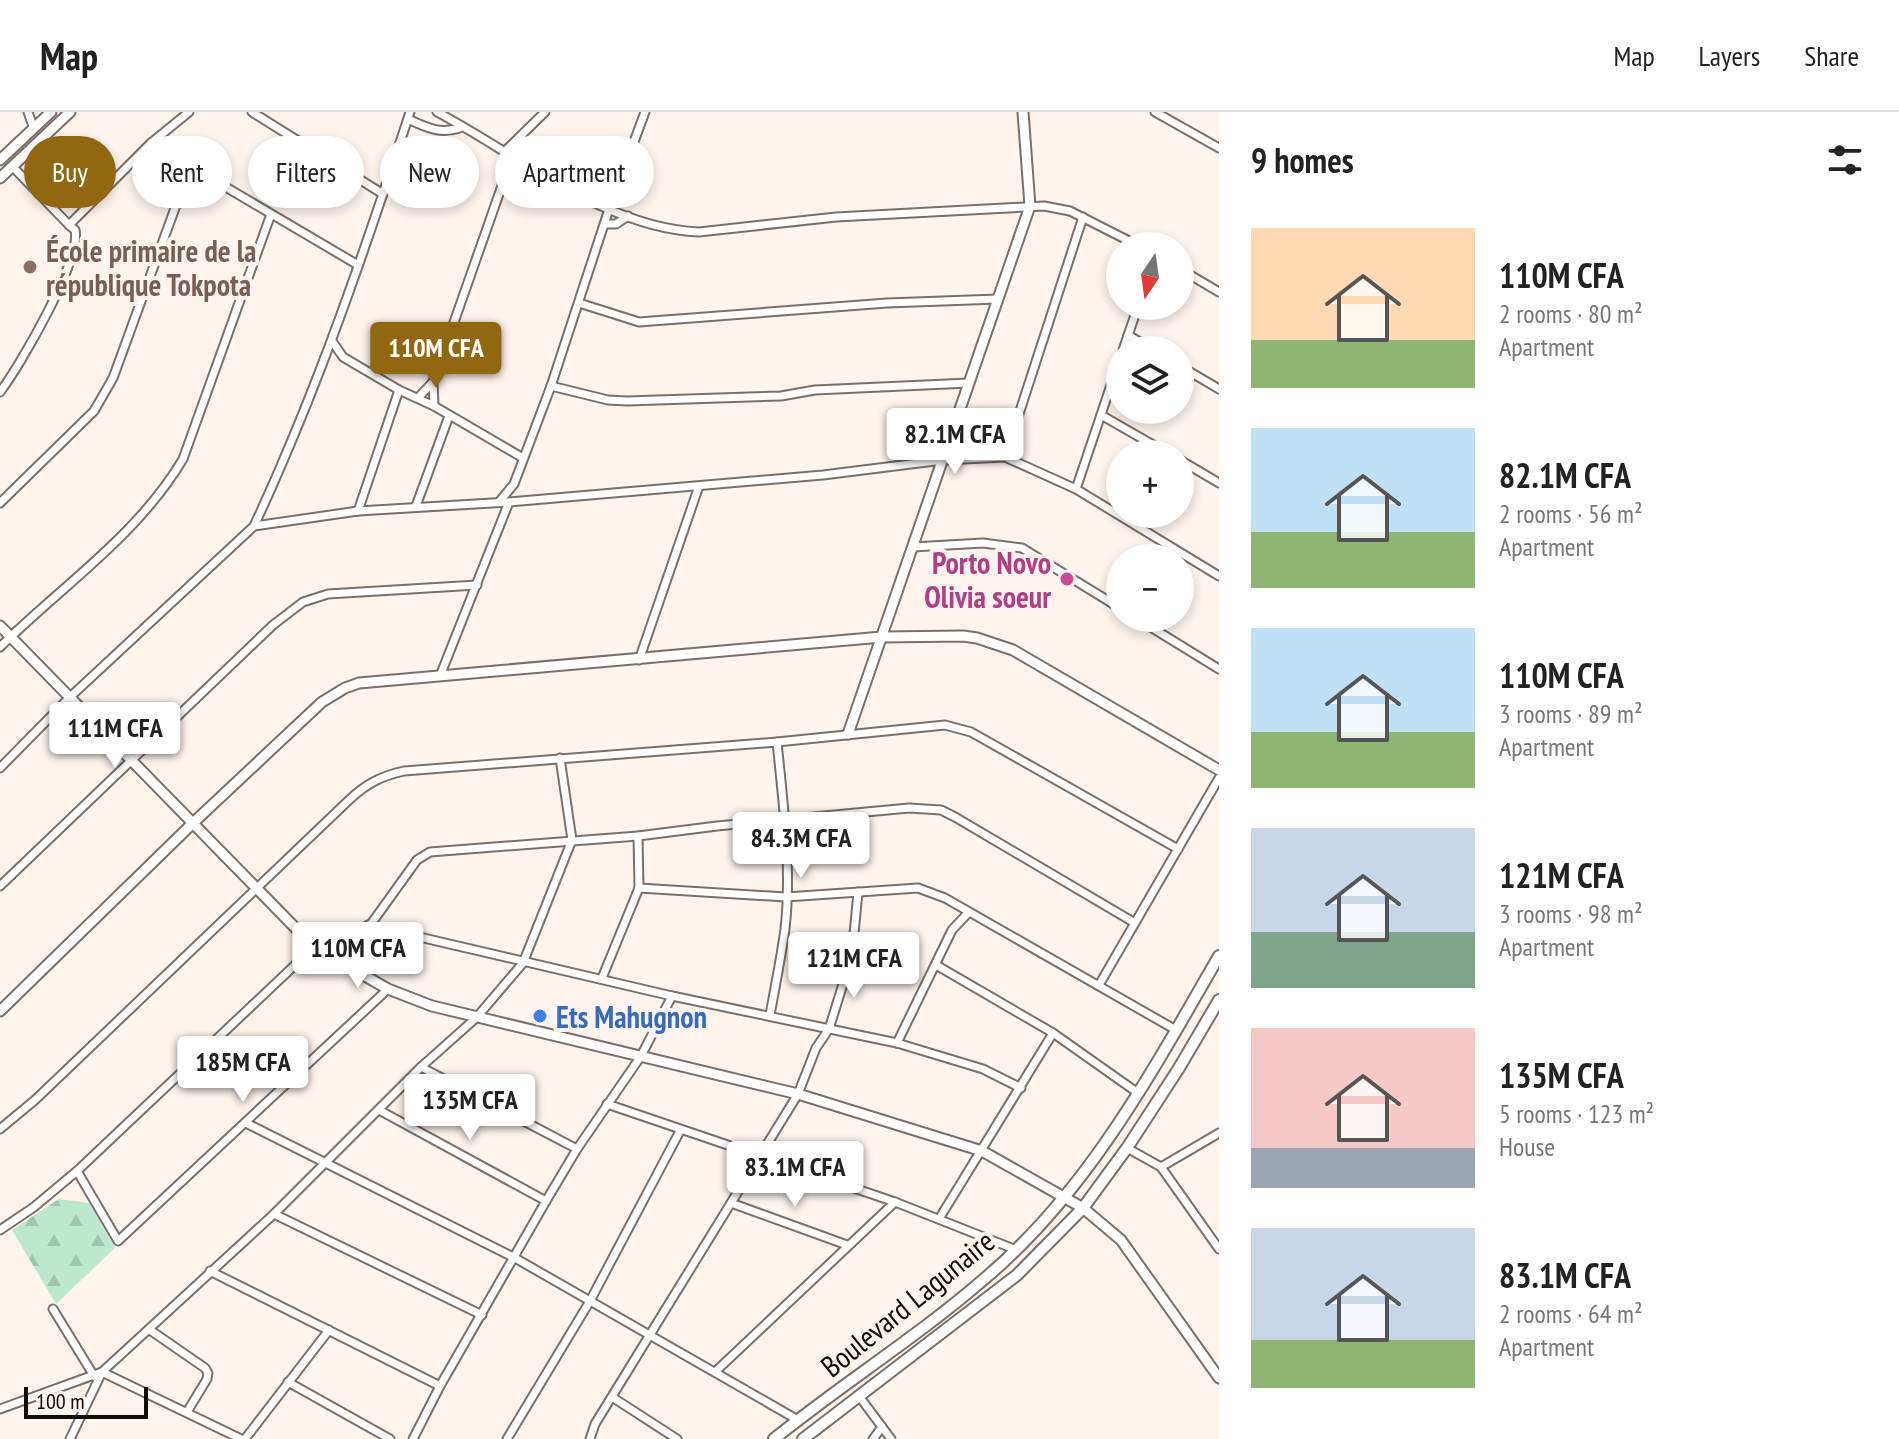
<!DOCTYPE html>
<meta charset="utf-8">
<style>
body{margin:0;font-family:"PT Sans Narrow",sans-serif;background:#f6f6f6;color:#222;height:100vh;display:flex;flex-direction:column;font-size:30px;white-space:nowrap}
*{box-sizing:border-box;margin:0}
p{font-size:26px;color:#767676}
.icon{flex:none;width:44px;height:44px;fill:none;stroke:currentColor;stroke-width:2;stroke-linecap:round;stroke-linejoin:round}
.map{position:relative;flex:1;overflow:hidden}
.side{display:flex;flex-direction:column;background:#fff;width:680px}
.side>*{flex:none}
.banner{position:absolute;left:24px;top:24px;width:760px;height:72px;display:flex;gap:16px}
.needle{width:52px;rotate:193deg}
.controls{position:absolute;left:1106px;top:120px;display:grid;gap:16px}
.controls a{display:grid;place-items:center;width:88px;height:88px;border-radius:50%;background:#fff;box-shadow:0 4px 12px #0003;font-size:40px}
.scale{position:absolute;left:24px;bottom:20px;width:124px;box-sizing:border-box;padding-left:8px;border:4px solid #0f0c0a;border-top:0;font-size:22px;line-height:28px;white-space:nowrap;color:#0f0c0a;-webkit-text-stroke:6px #fef4ee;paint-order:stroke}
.price{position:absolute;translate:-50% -68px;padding:0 18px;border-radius:8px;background:#fff;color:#222;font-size:26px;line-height:52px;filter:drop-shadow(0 2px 4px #0008)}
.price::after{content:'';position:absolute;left:50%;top:48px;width:24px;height:18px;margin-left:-12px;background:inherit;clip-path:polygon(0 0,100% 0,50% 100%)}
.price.on{background:#916810;color:#fff}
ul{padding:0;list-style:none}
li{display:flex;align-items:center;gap:24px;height:200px;padding:0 32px}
li span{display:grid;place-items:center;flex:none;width:224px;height:160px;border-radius:0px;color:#555}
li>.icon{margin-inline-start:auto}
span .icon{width:96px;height:96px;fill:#fffc;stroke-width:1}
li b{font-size:34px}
h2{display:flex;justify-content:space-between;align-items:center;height:96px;padding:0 32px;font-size:34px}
.pill{padding:0 28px;border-radius:36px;background:#fff;box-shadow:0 4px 12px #0003;font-size:28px;line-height:72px}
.pill.on{background:#916810;color:#fff}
header{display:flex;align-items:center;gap:48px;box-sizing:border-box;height:112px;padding:0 40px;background:#fff;border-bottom:2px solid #e0e0e0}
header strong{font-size:38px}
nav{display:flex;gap:44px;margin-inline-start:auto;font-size:28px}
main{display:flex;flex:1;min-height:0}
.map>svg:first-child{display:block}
.forest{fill:url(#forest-firs)}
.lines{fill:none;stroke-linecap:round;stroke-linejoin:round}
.minor-casing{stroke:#79706b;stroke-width:11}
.tertiary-casing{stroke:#79706b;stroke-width:13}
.secondary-casing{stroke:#79706b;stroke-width:14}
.minor{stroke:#fff;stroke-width:7}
.tertiary{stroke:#fff;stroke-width:9}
.secondary{stroke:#fff;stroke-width:10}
.education-dot{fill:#8d6e63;stroke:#fef4ee;stroke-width:3}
.hotel-dot{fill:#d1479c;stroke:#fef4ee;stroke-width:3}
.shop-dot{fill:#3f7fe0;stroke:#fef4ee;stroke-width:3}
.labels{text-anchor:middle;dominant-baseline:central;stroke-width:8;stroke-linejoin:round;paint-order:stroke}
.education-label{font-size:30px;font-weight:bold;fill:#785e54;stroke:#fef4ee;text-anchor:start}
.hotel-label{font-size:30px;font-weight:bold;fill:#b23c85;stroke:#fef4ee;text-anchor:end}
.shop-label{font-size:30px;font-weight:bold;fill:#366cbe;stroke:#fef4ee;text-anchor:start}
.street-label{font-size:30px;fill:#0f0c0a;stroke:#fef4ee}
</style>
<header>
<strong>Map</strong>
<nav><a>Map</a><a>Layers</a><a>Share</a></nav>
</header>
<main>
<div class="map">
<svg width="1219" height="1327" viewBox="0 0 1219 1327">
<defs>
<pattern id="forest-firs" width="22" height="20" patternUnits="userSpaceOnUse" patternTransform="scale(2)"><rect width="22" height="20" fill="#bbe8ce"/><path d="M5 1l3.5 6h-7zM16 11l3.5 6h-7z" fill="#a0c6b0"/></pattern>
</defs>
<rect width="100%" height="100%" fill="#fef4ee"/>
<path class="forest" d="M 59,1087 L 89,1091 L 115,1136 L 56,1192 L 12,1118 Z"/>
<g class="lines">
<g class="minor-casing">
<g id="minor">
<path d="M 28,0 L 34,17"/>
<path d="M 252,0 L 383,82"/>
<path d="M 437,0 C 518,43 605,116 699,120 L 836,105 L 1044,94 L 1070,99 L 1139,134"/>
<path d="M 1155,0 L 1219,36"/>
<path d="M 408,7 C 427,16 442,23 462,15"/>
<path d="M 151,31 L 358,153"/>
<path d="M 504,40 L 545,0"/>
<path d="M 12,54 L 69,113"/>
<path d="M 605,112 L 616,112 L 628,104"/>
<path d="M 1180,157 L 1219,180"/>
<path d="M 579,191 L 639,210 L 887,191 L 998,187"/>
<path d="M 1128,223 L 1153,238"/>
<path d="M 332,229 L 343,245 L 399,278 L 434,294 L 523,346"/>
<path d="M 1123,238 L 1138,194"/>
<path d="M 1180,254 L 1219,277"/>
<path d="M 551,274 L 608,288 L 627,289 L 781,284 L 815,278 L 969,271"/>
<path d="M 0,280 C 20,254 82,147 75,118 L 69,113 L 151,31 L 189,0"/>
<path d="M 418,286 L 433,270"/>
<path d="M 434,294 L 433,270 L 512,45"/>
<path d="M 1101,303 L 1169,342"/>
<path d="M 1005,345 L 1083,105"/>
<path d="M 1180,348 L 1219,371"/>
<path d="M 1076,377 L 1120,246"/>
<path d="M 499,390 L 514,372 L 551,274 L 609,97 L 645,0"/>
<path d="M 0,391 L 94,299 L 113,266 L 190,55"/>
<path d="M 416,394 L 449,304"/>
<path d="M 358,399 L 399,278"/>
<path d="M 254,414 C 317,279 364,141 410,0"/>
<path d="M 913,435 L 983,431 L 1022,436 L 1120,496"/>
<path d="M 1136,506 L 1219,557"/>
<path d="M 0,535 C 62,474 138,423 183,347 L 271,102"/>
<path d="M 639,548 L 699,374"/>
<path d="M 440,564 L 509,390"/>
<path d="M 0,656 L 69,586 L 254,414 L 358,399 L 509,390 L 823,363 L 943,348 L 1005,345 L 1076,377 L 1219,464"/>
<path d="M 0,774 L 273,513 L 303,490 L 328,482 L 477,473"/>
<path d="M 639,776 L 786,785 L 918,776 L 945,786 L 1176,918"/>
<path d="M 368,813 L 672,884 L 897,931 L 983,957 L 1021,976"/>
<path d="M 343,851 L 417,748 L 430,740 L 638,724 L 717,714 L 909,696 L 941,698 L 955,705 L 1135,811"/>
<path d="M 936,853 L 1053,921 L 1138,981"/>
<path d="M 602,866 L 639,776 L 638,724"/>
<path d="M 1099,873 L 1219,666"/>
<path d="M 770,903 C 775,875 781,846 785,817 C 792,756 783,691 777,630"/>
<path d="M 897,931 L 952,818 L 969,800"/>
<path d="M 421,955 L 577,1037"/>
<path d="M 607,992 L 895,1090 L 1014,1137"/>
<path d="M 379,998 L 546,1089"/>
<path d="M 246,1011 L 515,1146 L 798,1308"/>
<path d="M 0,1017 L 35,988 L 349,688 C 366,672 381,664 404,659 L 777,630 L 945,613 L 971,620 L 1178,737"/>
<path d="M 1127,1036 L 1161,1055 L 1219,1137"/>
<path d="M 1161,1055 L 1219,1021"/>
<path d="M 77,1059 L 118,1129 L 388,877"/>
<path d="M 731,1091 L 847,1133"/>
<path d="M 274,1102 L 482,1203"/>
<path d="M 939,1107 L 1053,921"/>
<path d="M 0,1118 L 34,1095 L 77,1059 L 314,835"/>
<path d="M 210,1159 L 440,1274"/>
<path d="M 53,1197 L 94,1264"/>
<path d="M 150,1218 L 205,1256 L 208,1261 L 207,1267 L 187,1300"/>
<path d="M 715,1260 L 895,1090"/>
<path d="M 288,1270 L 390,1327"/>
<path d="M 859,1284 L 891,1327"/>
<path d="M 612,1285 L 677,1327"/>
<path d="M 0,1297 L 102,1260 L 241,1327"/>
<path d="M 70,1327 L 102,1260 L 274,1102 L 421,955 L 476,906 L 523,851 L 572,728 L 560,646"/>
<path d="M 245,1327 L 329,1218"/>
<path d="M 413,1327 L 440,1274 L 546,1089 L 577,1037 L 641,944 L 672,884"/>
<path d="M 507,1327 L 590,1189 L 680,1019"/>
<path d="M 590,1327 L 595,1312 L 798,982 L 816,936 L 829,917 L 852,843 L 858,780"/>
<path d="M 873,1327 L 882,1315"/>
</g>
</g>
<g class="tertiary-casing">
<g id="tertiary">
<path d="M 0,48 L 51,0"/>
<path d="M 0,66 L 70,0"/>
<path d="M 0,514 L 314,835 L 388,877 L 432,894 L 798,982 L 982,1039 L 1083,1096 L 1121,1128 L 1219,1266"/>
<path d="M 848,622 L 1030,94 L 1023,0"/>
<path d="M 0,899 L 193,711 L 322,590 L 345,576 L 359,571 L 882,525 L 963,524 L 977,526 L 1013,538 L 1219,658"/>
</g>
</g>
<g class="secondary-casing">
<g id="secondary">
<path d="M 774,1327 C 842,1272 917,1225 983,1168 C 1087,1081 1152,960 1219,844"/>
<path d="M 803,1327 L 1017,1163 L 1083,1096 L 1127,1036 L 1179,956 L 1219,888"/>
</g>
</g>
<use href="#minor" class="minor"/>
<use href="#tertiary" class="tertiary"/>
<use href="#secondary" class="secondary"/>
</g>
<circle class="education-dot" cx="30" cy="155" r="8"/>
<circle class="hotel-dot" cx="1067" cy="467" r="8"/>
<circle class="shop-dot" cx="540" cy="904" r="8"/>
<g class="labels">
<g class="education-label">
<text x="46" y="138">École primaire de la<tspan x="46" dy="34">république Tokpota</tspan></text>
</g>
<g class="hotel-label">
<text x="1051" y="450">Porto Novo<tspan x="1051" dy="34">Olivia soeur</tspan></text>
</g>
<g class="shop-label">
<text x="556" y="904">Ets Mahugnon</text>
</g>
<g class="street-label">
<text transform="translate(907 1191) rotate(-39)">Boulevard Lagunaire</text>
</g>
</g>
</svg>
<div class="controls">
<a><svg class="needle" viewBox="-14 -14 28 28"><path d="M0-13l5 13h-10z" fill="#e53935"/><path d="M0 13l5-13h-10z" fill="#767676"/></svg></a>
<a><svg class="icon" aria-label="layers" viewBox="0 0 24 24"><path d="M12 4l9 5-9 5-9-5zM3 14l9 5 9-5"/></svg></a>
<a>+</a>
<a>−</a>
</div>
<div class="scale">100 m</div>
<b class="price on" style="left:436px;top:278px">110M CFA</b>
<b class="price" style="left:955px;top:364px">82.1M CFA</b>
<b class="price" style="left:115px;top:658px">111M CFA</b>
<b class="price" style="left:801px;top:768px">84.3M CFA</b>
<b class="price" style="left:358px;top:878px">110M CFA</b>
<b class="price" style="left:854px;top:888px">121M CFA</b>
<b class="price" style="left:243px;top:992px">185M CFA</b>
<b class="price" style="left:470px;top:1030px">135M CFA</b>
<b class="price" style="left:795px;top:1097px">83.1M CFA</b>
<div class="banner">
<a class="pill on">Buy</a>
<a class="pill">Rent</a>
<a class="pill">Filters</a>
<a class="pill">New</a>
<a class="pill">Apartment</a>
</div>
</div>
<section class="side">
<h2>9 homes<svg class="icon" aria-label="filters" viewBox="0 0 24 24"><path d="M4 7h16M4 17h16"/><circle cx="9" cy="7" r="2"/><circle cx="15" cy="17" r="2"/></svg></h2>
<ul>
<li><span style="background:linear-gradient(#ffd9b3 70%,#8fb573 0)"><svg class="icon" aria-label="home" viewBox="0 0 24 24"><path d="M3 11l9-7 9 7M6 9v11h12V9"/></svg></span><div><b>110M CFA</b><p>2 rooms · 80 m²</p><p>Apartment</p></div></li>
<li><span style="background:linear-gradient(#bfe0f5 65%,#8fb573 0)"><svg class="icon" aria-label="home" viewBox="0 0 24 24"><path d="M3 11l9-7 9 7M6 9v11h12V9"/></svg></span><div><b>82.1M CFA</b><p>2 rooms · 56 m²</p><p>Apartment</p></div></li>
<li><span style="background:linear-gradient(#bfe0f5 65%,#8fb573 0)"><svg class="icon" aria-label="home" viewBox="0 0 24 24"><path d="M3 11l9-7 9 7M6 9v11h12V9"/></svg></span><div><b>110M CFA</b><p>3 rooms · 89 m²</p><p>Apartment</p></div></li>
<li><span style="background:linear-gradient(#c9d6e8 65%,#7fa58c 0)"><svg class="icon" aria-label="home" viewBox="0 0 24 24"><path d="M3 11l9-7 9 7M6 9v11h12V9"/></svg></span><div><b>121M CFA</b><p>3 rooms · 98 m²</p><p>Apartment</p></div></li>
<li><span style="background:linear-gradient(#f6c9c9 75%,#9aa5b1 0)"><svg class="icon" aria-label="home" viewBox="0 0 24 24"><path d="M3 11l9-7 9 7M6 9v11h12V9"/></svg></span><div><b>135M CFA</b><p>5 rooms · 123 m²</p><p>House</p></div></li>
<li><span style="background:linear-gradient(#c9d6e8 70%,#8fb573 0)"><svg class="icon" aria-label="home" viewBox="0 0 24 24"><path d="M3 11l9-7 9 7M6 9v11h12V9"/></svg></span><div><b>83.1M CFA</b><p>2 rooms · 64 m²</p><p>Apartment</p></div></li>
</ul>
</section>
</main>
